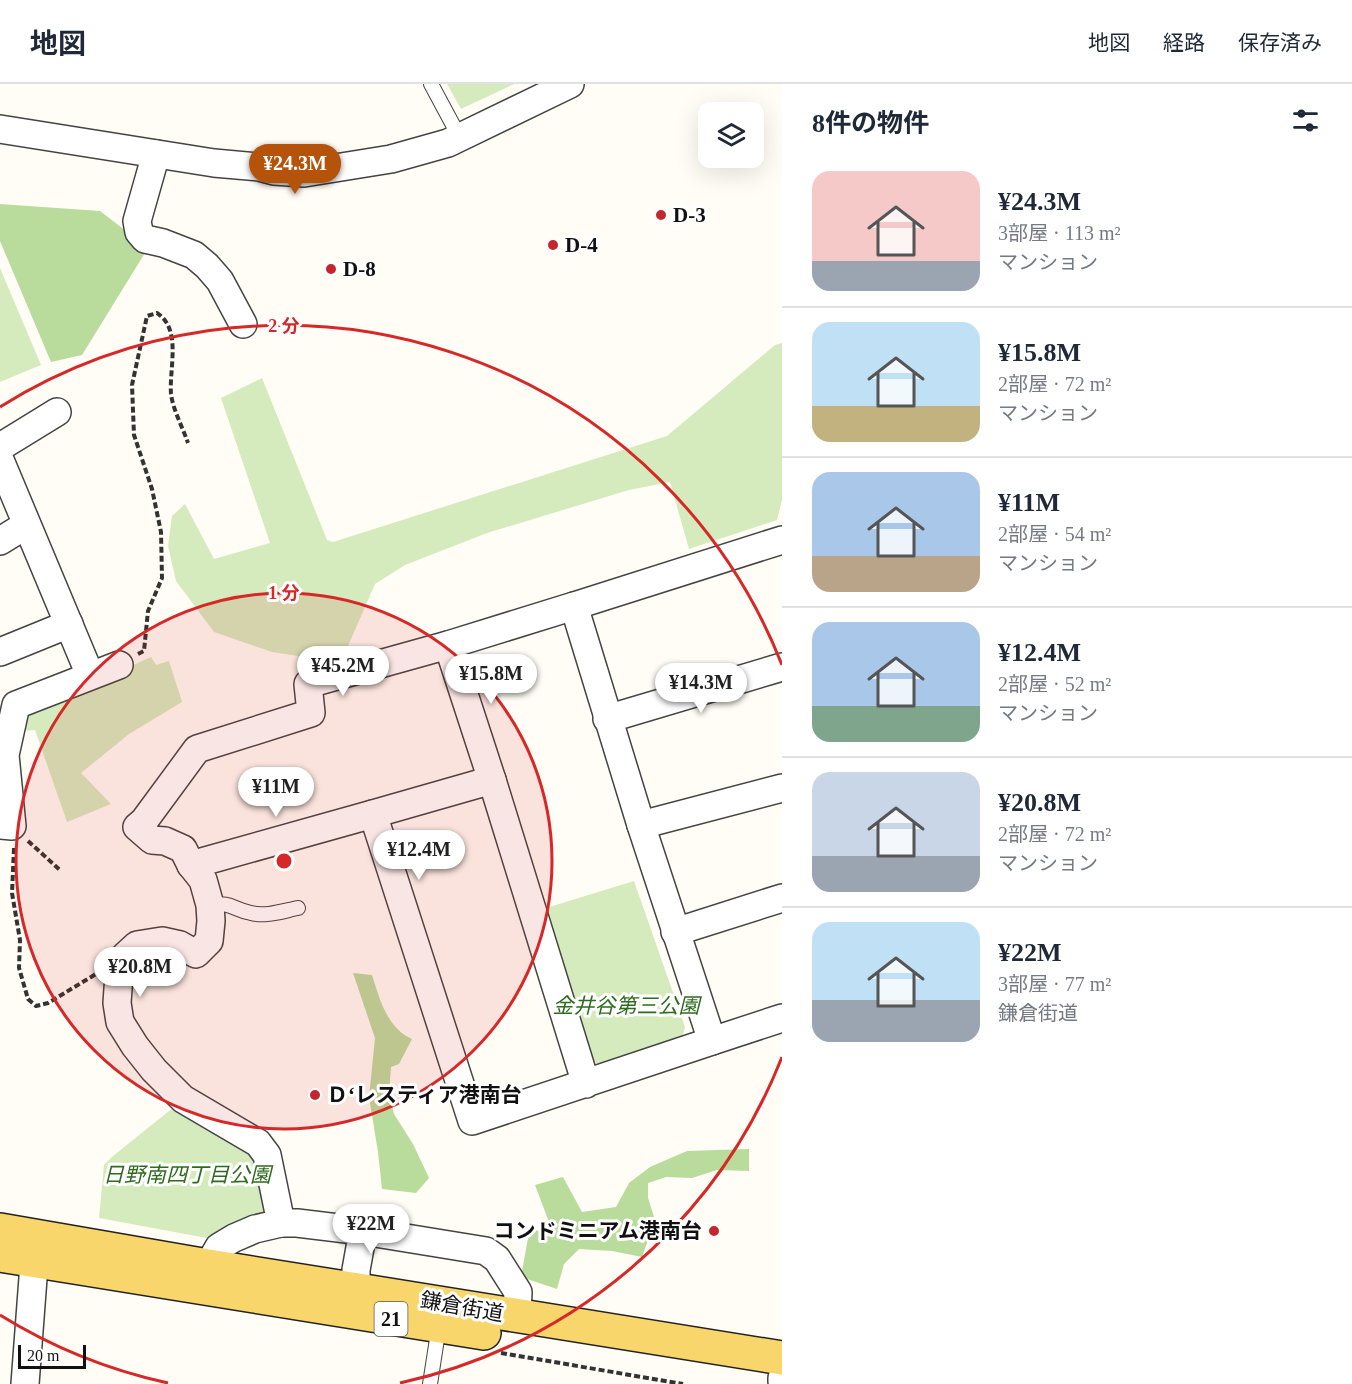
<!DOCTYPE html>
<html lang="ja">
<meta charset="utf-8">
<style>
body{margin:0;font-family:"Times New Roman","Noto Sans JP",serif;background:#f2f2f3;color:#1f2937;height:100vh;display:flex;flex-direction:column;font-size:22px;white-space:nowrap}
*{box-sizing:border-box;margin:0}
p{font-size:20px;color:#747a83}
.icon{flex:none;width:33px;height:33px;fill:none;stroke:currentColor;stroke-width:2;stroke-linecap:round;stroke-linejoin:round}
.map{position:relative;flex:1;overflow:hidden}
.details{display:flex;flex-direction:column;background:#fff;width:570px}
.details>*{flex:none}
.buttons{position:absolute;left:698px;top:18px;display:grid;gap:12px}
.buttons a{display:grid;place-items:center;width:66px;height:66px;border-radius:12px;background:#fff;box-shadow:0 6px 24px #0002;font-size:30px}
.scale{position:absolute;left:18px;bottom:15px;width:68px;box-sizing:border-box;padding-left:6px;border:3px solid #111;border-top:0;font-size:16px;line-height:21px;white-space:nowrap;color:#111;-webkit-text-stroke:4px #fff;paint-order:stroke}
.price{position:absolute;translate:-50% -51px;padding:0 14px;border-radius:21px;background:#fff;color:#222;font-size:20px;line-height:39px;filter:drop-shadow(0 2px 3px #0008)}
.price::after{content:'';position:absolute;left:50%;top:36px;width:18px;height:14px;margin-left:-9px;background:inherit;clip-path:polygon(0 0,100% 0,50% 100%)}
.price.selected{background:#b45309;color:#fff}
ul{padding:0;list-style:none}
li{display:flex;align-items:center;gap:18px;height:150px;padding:0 30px}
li+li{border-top:2px solid #e0e1e3}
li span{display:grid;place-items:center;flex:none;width:168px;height:120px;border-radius:18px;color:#555}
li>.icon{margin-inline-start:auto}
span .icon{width:72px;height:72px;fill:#fffc;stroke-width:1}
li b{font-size:26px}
h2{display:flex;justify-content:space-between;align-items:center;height:72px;padding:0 30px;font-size:26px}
header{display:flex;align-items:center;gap:36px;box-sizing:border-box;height:84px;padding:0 30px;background:#fff;border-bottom:2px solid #e0e1e3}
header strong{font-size:28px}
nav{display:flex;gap:33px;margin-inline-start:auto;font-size:21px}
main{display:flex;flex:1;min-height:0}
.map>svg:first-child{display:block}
.green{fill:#d5ebbd}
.forest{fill:#b9dc9c}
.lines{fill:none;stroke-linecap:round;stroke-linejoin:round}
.service-casing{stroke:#444;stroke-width:16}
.minor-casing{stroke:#444;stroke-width:30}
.primary-casing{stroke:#222;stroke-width:36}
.path{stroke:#333;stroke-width:4;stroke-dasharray:6 3;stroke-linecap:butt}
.service{stroke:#fff;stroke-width:14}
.minor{stroke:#fff;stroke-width:27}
.primary{stroke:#f9d66b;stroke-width:33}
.ring{fill:none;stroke:#d62828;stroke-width:3}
.poi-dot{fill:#c4262e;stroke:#fff;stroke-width:2}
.labels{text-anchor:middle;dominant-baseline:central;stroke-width:6;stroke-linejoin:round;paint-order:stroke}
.shield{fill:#fff;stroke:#585858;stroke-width:1.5}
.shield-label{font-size:20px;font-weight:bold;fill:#111}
.poi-label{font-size:21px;font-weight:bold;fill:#111;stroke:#fff;text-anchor:start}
.park-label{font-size:21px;font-style:italic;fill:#2f6b1f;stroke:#fff}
.street-label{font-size:21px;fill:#111;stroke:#fff}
.centre{fill:#d62828;stroke:#fff;stroke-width:3}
.ring-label{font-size:18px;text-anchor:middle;font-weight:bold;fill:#d62828;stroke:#fff;stroke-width:6;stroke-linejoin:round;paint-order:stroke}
</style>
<header>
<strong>地図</strong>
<nav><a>地図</a><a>経路</a><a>保存済み</a></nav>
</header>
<main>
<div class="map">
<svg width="782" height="1300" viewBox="0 0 782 1300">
<rect width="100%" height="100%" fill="#fffdf5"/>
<g class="green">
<path d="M 447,0 L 514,0 L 461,25 Z"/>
<path d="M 0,184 L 41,281 L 0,298 Z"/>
<path d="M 782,259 L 782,416 L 777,436 L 689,465 L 670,398 L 629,406 L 487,449 L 405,481 L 375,500 L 348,562 L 311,574 L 272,568 L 214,548 L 176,497 L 168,462 L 172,432 L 185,420 L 214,475 L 270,459 L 221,314 L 262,294 L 327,456 L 333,458 L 667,352 L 775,261 Z"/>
<path d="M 151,573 L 156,581 L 169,577 L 182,618 L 129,650 L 81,689 L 111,720 L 67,738 L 35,646 L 20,647 L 23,631 Z"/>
<path d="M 634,797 L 685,943 L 681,958 L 603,982 L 591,976 L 546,824 Z"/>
<path d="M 179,1019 L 254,1064 L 277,1131 L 212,1155 L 99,1134 L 104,1081 L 113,1072 Z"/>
</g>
<g class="forest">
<path d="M 0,120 L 100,127 L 148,164 L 82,271 L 51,278 L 0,157 Z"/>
<path d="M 353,889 L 372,891 C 380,916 387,944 412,955 L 399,980 L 391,983 L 389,1009 L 394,1030 L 413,1060 L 429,1094 L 416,1109 L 382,1105 L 378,1068 L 369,1013 L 375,954 Z"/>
<path d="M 749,1065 L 749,1087 L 717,1086 L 692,1094 L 666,1093 L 648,1099 L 648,1114 L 655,1136 L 642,1173 L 612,1167 L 579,1165 L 564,1180 L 557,1205 L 521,1193 L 530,1143 L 538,1147 L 549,1138 L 535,1101 L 563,1093 L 582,1128 L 616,1123 L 629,1099 L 650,1083 L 687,1067 Z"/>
</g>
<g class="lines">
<g class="service-casing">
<g id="service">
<path d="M 431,0 L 460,54"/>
<path d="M 210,821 C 233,818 231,825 251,829 C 265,833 283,827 298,824"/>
<path d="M 430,1300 L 439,1242"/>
</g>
</g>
<g class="minor-casing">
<g id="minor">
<path d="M 0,45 L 214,79 L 259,83 L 274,87 L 304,89 L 391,75 L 448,59 L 570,0"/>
<path d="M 156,70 L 137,137 L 139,148 L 145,155 L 163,159 L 194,171 L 207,182 L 220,197 L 243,240"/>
<path d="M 0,363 L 57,328"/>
<path d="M 0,376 L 90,591"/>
<path d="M 782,456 L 574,522 L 641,741 L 782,704"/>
<path d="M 0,457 L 26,441"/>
<path d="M 448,561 L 492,696"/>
<path d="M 0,568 L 69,540"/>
<path d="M 607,635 L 782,583"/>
<path d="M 0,741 L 12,742 L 5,671 L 16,621 L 119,581"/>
<path d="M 641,741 L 712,957 L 782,934"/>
<path d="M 191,781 L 373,730"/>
<path d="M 675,848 L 782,814"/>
<path d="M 586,1000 L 492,696 L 373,730 L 472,1037 L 712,957"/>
<path d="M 281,1139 L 267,1071 L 258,1059 L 183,1015 L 154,986 L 135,962 L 120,938 L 117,919 L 119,891 L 125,872 L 137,861 L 162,857 L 180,861 L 196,870 L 209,857 L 211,837 L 210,821 L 203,796 L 191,781 L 183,765 L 165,757 L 152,756 L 137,743 L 144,737 L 197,665 L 311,629 L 308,600 L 448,561 L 574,522"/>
<path d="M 208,1182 L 219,1163 L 234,1154 L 255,1145 L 281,1139 L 297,1139 L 363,1147 L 486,1167 L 497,1175 L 518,1208 L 517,1232"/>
<path d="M 356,1204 L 356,1186 L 363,1147"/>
<path d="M 782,1297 L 782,1294"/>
<path d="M 25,1300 L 33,1194 L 34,1158"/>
</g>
</g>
<g class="primary-casing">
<g id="primary">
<path d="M 0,1146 L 208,1182 L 782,1274"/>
<path d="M 0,1171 L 484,1249"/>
</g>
</g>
<g class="path">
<path d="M 138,570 L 144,567 L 148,527 L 162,494 L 161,448 L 152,405 L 134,351 L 132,301 L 147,232 L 157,229 C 182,245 169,284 171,310 C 173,326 183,344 188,359"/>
<path d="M 28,757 L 60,786"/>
<path d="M 14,764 L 12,809 L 20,856 L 19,884 L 28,915 L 36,922 L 48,919 L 96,890"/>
<path d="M 501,1269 L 683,1300"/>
</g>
<use href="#service" class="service"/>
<use href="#minor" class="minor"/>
<use href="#primary" class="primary"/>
</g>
<circle cx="284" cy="777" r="268" fill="#d62828" fill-opacity=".12"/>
<g class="ring">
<circle cx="284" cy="777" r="268"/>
<path d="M782 973A535 535 0 0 1 400 1299M168 1299A535 535 0 0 1 0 1231M0 323A535 535 0 0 1 782 581"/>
</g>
<g class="poi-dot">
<circle cx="661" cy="131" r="6"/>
<circle cx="553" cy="161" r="6"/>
<circle cx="331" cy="185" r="6"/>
<circle cx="315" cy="1011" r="6"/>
<circle cx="714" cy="1147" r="6"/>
</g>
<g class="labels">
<rect class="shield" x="374.5" y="1218" width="33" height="34" rx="4.5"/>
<g class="shield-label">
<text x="391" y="1235">21</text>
</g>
<g class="poi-label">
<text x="673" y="131">D-3</text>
<text x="565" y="161">D-4</text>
<text x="343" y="185">D-8</text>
<text x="327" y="1011">Ｄ‘レスティア港南台</text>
<text x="702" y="1147" text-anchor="end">コンドミニアム港南台</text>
</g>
<g class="park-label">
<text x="626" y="922">金井谷第三公園</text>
<text x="187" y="1091">日野南四丁目公園</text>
</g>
<g class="street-label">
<text transform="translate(462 1223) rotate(10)">鎌倉街道</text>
</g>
</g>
<circle cx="284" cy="777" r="9" class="centre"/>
<g class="ring-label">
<text x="284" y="248">2 分</text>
<text x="284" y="515">1 分</text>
</g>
</svg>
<div class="buttons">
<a><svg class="icon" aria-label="layers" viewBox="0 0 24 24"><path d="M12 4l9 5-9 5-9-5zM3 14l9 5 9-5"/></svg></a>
</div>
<div class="scale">20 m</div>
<b class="price selected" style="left:295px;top:111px">¥24.3M</b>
<b class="price" style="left:343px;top:613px">¥45.2M</b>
<b class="price" style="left:491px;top:621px">¥15.8M</b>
<b class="price" style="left:701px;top:630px">¥14.3M</b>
<b class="price" style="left:276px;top:734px">¥11M</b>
<b class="price" style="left:419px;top:797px">¥12.4M</b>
<b class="price" style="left:140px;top:914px">¥20.8M</b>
<b class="price" style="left:371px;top:1171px">¥22M</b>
</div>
<section class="details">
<h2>8件の物件<svg class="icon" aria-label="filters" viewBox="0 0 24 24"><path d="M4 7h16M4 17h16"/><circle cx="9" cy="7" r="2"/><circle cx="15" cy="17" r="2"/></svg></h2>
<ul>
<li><span style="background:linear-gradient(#f6c9c9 75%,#9aa5b1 0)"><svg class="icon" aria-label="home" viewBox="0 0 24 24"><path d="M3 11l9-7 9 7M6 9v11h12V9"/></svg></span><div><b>¥24.3M</b><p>3部屋 · 113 m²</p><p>マンション</p></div></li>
<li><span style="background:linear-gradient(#bfe0f5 70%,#c2b280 0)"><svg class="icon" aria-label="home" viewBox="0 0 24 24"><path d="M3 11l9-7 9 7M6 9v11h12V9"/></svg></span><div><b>¥15.8M</b><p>2部屋 · 72 m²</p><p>マンション</p></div></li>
<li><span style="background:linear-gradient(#a9c7e8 70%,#b9a48a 0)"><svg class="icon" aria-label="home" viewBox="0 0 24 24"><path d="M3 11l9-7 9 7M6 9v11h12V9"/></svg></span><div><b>¥11M</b><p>2部屋 · 54 m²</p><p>マンション</p></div></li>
<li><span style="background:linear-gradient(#a9c7e8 70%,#7fa58c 0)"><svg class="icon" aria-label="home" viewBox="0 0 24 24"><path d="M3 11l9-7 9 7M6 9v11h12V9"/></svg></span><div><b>¥12.4M</b><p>2部屋 · 52 m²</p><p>マンション</p></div></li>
<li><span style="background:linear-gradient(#c9d6e8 70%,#9aa5b1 0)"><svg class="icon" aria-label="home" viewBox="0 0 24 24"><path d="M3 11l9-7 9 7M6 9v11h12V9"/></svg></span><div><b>¥20.8M</b><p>2部屋 · 72 m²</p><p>マンション</p></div></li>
<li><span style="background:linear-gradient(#bfe0f5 65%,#9aa5b1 0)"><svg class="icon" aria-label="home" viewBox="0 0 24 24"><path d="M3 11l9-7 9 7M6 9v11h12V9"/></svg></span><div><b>¥22M</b><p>3部屋 · 77 m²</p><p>鎌倉街道</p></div></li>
</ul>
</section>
</main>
